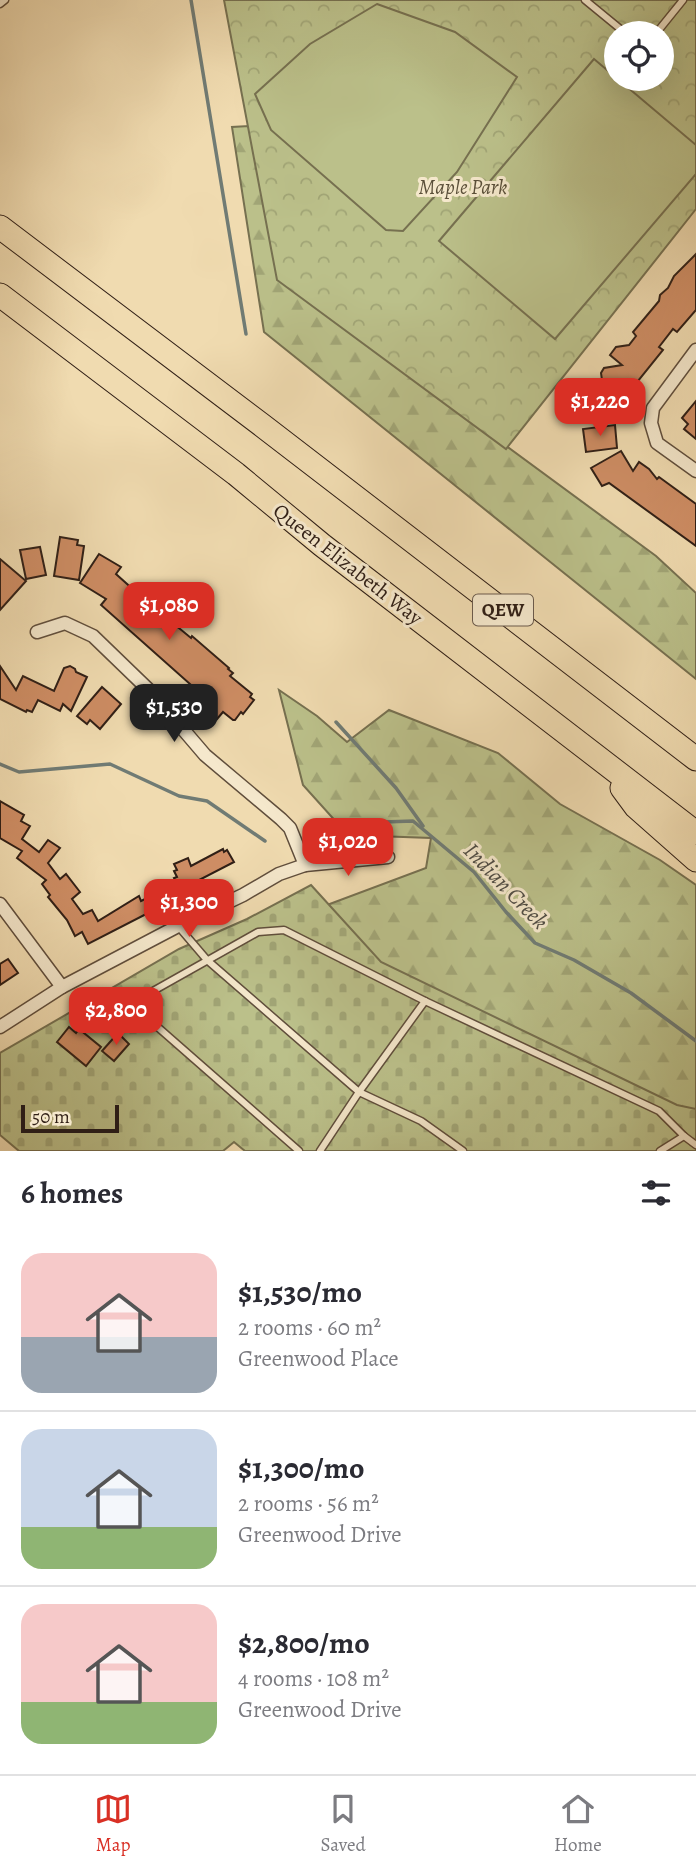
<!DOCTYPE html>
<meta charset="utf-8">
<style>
body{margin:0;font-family:Alegreya,serif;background:#f2f2f3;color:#2b2b33;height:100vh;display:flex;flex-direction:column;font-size:26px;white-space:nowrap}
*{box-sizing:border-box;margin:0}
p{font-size:23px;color:#7c7c81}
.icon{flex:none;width:38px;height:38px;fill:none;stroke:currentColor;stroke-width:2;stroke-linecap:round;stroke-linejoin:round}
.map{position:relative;height:1151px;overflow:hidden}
.panel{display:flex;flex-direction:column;background:#fff;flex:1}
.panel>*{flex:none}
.fabs{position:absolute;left:604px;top:21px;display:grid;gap:14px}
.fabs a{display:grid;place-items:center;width:70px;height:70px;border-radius:50%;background:#fff;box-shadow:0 7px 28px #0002;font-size:35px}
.scale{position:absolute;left:21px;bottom:18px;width:98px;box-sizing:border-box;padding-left:7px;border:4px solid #301f16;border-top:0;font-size:19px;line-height:24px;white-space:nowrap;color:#301f16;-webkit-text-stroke:5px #f5e8cc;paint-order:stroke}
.price{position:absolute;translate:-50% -60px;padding:0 16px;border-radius:14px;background:#d93025;color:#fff;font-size:23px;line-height:46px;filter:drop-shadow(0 2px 4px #0008)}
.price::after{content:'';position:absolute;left:50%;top:42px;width:21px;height:16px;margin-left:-10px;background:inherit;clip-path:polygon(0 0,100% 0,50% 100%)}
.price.active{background:#222;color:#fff}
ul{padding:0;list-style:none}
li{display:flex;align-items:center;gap:21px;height:175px;padding:0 21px}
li+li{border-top:2px solid #e1e1e2}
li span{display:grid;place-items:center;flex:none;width:196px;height:140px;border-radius:21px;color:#555}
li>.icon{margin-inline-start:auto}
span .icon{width:84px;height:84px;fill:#fffc;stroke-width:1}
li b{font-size:30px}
h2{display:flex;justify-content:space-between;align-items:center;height:84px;padding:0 21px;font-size:30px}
.menu{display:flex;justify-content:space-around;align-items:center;height:98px;border-top:2px solid #e1e1e2;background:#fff;font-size:19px;color:#7c7c81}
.menu a{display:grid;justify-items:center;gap:4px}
.menu .active{color:#d93025}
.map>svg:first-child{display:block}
.forest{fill:url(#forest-firs);stroke:#767050;stroke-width:2}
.cemetery{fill:url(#cemetery-stones);stroke:#767050;stroke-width:2}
.park{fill:url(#park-crowns);stroke:#767050;stroke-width:2;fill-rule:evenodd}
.garden{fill:#bbc08a;stroke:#767050;stroke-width:2}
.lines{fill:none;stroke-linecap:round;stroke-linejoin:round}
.stream{stroke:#707b74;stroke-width:3.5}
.building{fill:#ce8d64;stroke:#301f16;stroke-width:2}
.lane-casing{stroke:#604e3c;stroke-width:9}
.street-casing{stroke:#604e3c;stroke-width:15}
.highway-casing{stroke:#301f16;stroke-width:25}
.lane{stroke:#f5e8cc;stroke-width:6}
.street{stroke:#f5e8cc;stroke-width:12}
.highway{stroke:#f0dbb0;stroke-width:23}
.labels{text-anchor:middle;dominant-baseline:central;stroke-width:6;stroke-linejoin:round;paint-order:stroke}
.shield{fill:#f5e8cc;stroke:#6b5b4d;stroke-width:2}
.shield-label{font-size:19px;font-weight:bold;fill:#301f16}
.park-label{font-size:21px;font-style:italic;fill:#5a4f39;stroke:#f5e8cc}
.street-label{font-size:21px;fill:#301f16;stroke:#f5e8cc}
.water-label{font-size:23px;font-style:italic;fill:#504d45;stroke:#f5e8cc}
</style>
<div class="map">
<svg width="696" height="1151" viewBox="0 0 696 1151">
<defs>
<pattern id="forest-firs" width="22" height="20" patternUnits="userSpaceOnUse" patternTransform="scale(1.75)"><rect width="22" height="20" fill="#bbc08a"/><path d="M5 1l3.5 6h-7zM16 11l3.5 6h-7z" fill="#a1a576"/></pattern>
<pattern id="cemetery-stones" width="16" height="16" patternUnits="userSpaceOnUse" patternTransform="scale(1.75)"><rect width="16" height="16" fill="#bbc08a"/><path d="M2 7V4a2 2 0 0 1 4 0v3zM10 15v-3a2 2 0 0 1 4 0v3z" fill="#a1a576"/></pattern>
<pattern id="park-crowns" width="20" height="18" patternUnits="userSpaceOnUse" patternTransform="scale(1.75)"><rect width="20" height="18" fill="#bbc08a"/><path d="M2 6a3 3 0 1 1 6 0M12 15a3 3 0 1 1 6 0" fill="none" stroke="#a1a576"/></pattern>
</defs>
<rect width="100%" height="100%" fill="#f0dbb0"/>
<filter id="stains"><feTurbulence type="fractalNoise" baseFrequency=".00286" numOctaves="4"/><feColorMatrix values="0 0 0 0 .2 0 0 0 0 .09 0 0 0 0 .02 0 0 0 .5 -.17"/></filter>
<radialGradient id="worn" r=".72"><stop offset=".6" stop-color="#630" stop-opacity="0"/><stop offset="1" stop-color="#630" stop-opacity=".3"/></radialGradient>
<g class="forest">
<path d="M 249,126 L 283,282 L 656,556 L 696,593 L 696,679 L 264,332 L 232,127 Z"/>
<path d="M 279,690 L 317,716 L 347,742 L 389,710 L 498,753 L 560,804 L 660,860 L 696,885 L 696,1118 L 627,1119 L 297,911 L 319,908 L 426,868 L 431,838 L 348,835 L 303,785 Z"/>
</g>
<path class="cemetery" d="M 311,885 L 381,962 L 677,1105 L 696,1109 L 696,1151 L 245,1151 L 234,1142 L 223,1151 L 19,1151 L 0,1135 L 0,1053 L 179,949 L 247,919 Z"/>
<path class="park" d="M 224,0 L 696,0 L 696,209 L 506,449 L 277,280 ZM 616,33 L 662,33 L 662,79 L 616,79 Z"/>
<g class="garden">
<path d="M 377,4 L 455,32 L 517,77 L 457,172 L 403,231 L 386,230 L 271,130 L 255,94 L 310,44 Z"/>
<path d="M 594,59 L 696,145 L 696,174 L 555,339 L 439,241 Z"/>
</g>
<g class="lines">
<g class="stream">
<path d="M 191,0 L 246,334"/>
<path d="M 336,722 L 396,788 L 423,826"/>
<path d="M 0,764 L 19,772 L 110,764 L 179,796 L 207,801 L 265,841"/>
<path d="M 319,838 L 354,823 L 413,821 L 474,872 L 506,912 L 535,943 L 574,960 L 631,993 L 696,1041"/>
</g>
</g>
<g class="building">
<path d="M 696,254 L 696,310 L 677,332 L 673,329 L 659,347 L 663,350 L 630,391 L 624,387 L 614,401 L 608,421 L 581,412 L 588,389 L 594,391 L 602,380 L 601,373 L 604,368 L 622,365 L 610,355 L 616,347 L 629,345 L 636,336 L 633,332 L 659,301 L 660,295 L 668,288 L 674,276 Z"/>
<path d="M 696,401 L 696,439 L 684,429 L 688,424 L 682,418 Z"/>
<path d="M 615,425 L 617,448 L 586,452 L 583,429 Z"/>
<path d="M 621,451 L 633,471 L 639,462 L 649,469 L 657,479 L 659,477 L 696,504 L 696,546 L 609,483 L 602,486 L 591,468 Z"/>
<path d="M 60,537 L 78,540 L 77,545 L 84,546 L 79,580 L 54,576 Z"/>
<path d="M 40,547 L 46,575 L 26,579 L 20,550 Z"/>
<path d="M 99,554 L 121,567 L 116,574 L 136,592 L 134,594 L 149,608 L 151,605 L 191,638 L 192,636 L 229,668 L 228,669 L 233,673 L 230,676 L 252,694 L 250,697 L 254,700 L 243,714 L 241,712 L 235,720 L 233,720 L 223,712 L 217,719 L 206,710 L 210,706 L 187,687 L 190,684 L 101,605 L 106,599 L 80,583 Z"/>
<path d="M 0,559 L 26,581 L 0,610 Z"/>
<path d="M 0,666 L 16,690 L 23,676 L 54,691 L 64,668 L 70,666 L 75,669 L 76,672 L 87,677 L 71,711 L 63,704 L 60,711 L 38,700 L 32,712 L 27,710 L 26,712 L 0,699 Z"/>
<path d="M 102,687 L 121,704 L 100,729 L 90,720 L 87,724 L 77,716 Z"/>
<path d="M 0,801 L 24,815 L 21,821 L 30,826 L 22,839 L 39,852 L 48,840 L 60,848 L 48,863 L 60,879 L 66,874 L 80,892 L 72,899 L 83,914 L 92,910 L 98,921 L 139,896 L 141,901 L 147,898 L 154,910 L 88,944 L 82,932 L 75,936 L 67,920 L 48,897 L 50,895 L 42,884 L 46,880 L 17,858 L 22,851 L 0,838 Z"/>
<path d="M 223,849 L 224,852 L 227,850 L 234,862 L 180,890 L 174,878 L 177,877 L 174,871 L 177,870 L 174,864 L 188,858 L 191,866 Z"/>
<path d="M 8,959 L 18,973 L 0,985 L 0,964 Z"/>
<path d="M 69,1027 L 76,1033 L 79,1029 L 101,1047 L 86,1066 L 57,1042 Z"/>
<path d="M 118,1033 L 129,1044 L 114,1061 L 102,1051 Z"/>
</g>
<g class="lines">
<g class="lane-casing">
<g id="lane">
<path d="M 585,0 L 624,32 L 628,33"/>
<path d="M 0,4 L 5,0"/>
<path d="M 651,33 L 658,31 L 683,0"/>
<path d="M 178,926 L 207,960 L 359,1092 L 421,1121 L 463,1151"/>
<path d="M 425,1001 L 659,1111 L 684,1136 L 660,1151"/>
<path d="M 684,1136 L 696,1145"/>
<path d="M 299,1151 L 153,1023 L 144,1007 L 146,995 L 258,932 L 284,930 L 425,1001 L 359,1092 L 320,1151"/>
</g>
</g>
<g class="street-casing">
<g id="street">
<path d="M 696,350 L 653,408 L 651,423 L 657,443 L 696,471"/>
<path d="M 37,632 L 65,623 L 93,636 L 152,693 L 205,755 L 281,819 L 290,828 L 305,865"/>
<path d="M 0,904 L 62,987"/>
<path d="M 0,1027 L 62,987 L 178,926 L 243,895 L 279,874 L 305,865 L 388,857"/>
</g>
</g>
<g class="highway-casing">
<g id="highway">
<path d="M 0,227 L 263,426 L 696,759"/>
<path d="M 0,295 L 236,474 L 322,545 L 696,833"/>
<path d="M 622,788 L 636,807 L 696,860"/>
</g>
</g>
<use href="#lane" class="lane"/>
<use href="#street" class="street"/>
<use href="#highway" class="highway"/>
</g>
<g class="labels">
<rect class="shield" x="473" y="594.5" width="60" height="31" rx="5"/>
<g class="shield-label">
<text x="503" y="610">QEW</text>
</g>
<g class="park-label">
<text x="463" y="187">Maple Park</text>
</g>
<g class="street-label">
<text transform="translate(348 564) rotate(38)">Queen Elizabeth Way</text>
</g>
<g class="water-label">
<text transform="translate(506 886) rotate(46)">Indian Creek</text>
</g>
</g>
<rect width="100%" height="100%" filter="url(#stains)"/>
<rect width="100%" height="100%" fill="url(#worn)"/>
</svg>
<div class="fabs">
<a><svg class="icon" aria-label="locate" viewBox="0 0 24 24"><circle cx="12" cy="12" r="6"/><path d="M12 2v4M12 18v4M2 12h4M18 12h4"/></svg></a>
</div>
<div class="scale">50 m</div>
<b class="price" style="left:600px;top:438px">$1,220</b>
<b class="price" style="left:169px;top:642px">$1,080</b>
<b class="price active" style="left:174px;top:744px">$1,530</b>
<b class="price" style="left:348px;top:878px">$1,020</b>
<b class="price" style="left:189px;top:939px">$1,300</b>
<b class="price" style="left:116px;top:1047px">$2,800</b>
</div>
<section class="panel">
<h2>6 homes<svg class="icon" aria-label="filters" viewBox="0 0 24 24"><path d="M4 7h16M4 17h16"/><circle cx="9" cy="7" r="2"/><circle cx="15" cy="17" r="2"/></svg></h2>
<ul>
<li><span style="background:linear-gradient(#f6c9c9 60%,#9aa5b1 0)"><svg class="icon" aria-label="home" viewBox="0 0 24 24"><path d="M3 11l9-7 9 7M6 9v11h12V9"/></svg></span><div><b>$1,530/mo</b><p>2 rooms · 60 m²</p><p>Greenwood Place</p></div></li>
<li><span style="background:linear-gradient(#c9d6e8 70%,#8fb573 0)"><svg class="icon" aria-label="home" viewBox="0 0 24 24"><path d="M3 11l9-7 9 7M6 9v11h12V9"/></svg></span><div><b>$1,300/mo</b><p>2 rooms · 56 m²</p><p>Greenwood Drive</p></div></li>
<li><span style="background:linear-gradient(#f6c9c9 70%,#8fb573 0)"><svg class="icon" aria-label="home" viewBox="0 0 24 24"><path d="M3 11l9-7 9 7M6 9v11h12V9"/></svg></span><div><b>$2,800/mo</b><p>4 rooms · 108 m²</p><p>Greenwood Drive</p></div></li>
</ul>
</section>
<nav class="menu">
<a class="active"><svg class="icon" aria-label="map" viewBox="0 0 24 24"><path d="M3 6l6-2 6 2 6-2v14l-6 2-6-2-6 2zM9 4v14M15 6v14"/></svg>Map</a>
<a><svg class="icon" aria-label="saved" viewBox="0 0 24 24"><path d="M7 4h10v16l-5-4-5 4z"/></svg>Saved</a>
<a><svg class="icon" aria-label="home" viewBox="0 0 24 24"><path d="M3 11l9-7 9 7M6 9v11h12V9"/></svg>Home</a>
</nav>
